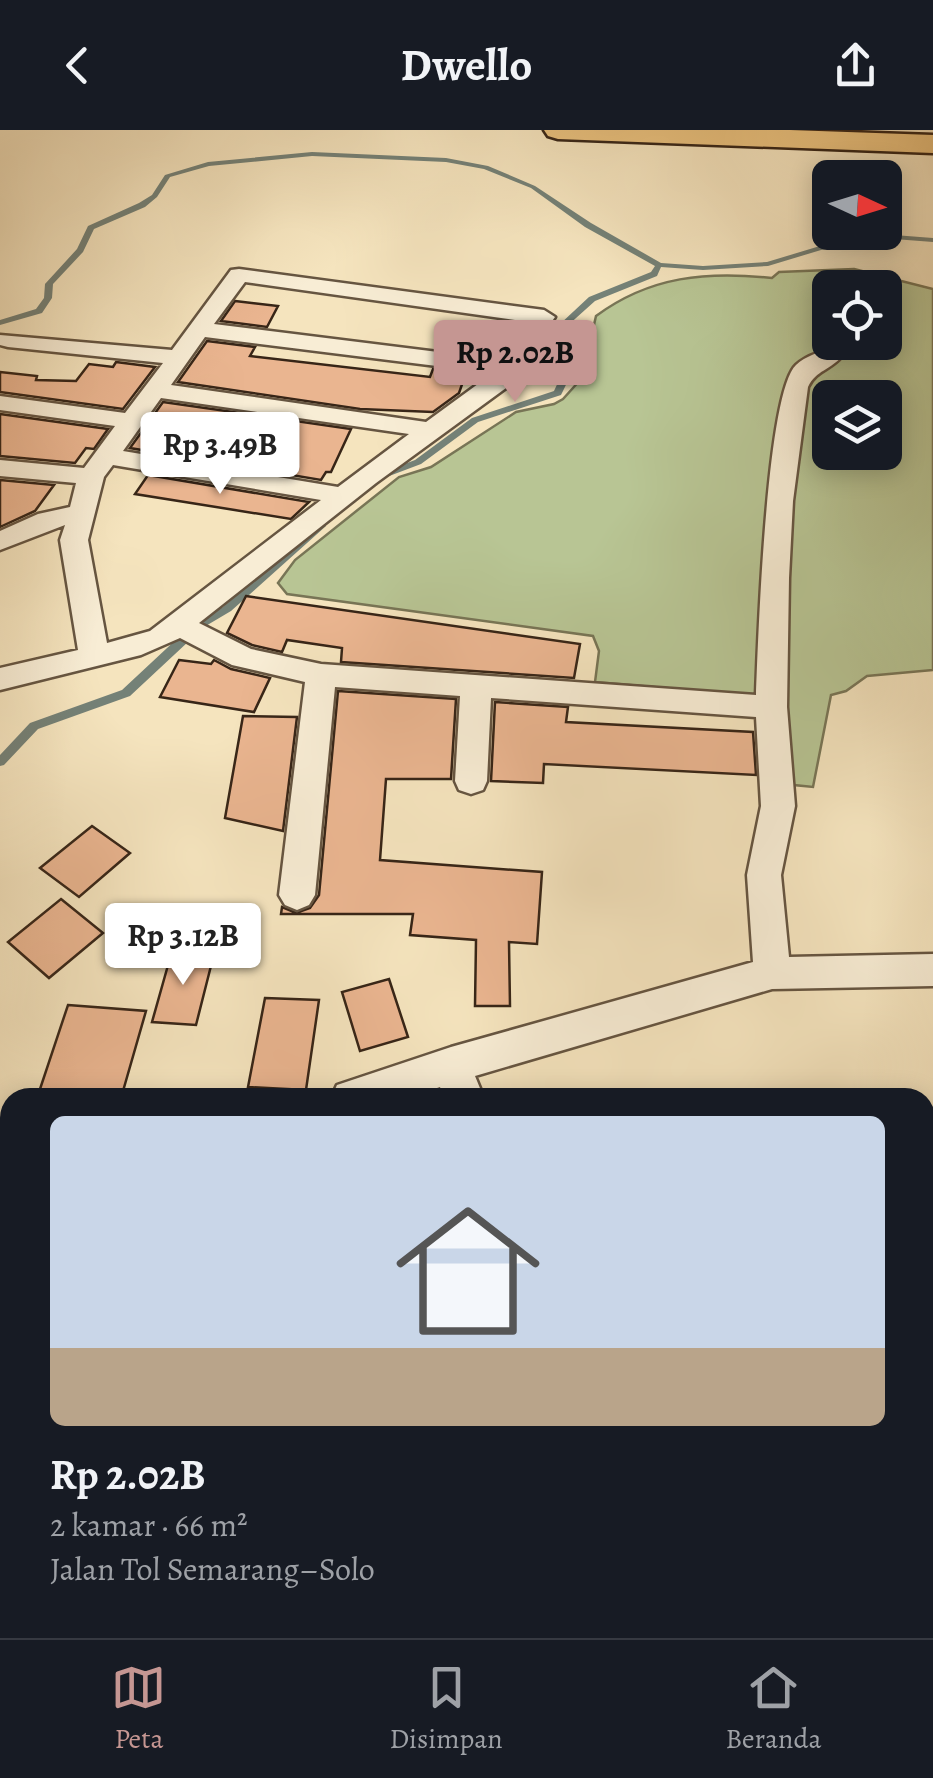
<!DOCTYPE html>
<html lang="id">
<meta charset="utf-8">
<style>
body{margin:0;font-family:Alegreya,serif;background:#20242c;color:#f1f3f6;height:100vh;display:flex;flex-direction:column;font-size:38px;white-space:nowrap}
*{box-sizing:border-box;margin:0}
p{font-size:32px;color:#9ea1a6}
.icon{flex:none;width:55px;height:55px;fill:none;stroke:currentColor;stroke-width:2;stroke-linecap:round;stroke-linejoin:round}
.map{position:relative;flex:1;overflow:hidden}
.drawer{position:absolute;left:0px;top:958px;width:935px;height:552px;display:flex;flex-direction:column;background:#171b24;border-radius:30px 30px 0 0;box-shadow:0 5px 25px #0003}
.drawer>*{flex:none}
.needle{width:65px;rotate:94deg}
.controls{position:absolute;left:812px;top:30px;display:grid;gap:20px}
.controls a{display:grid;place-items:center;width:90px;height:90px;border-radius:15px;background:#171b24;box-shadow:0 5px 25px #0003;font-size:50px}
.price{position:absolute;translate:-50% -85px;padding:0 22px;border-radius:10px;background:#fff;color:#222;font-size:32px;line-height:65px;filter:drop-shadow(0 2px 5px #0008)}
.price::after{content:'';position:absolute;left:50%;top:60px;width:30px;height:22px;margin-left:-15px;background:inherit;clip-path:polygon(0 0,100% 0,50% 100%)}
.price.active{background:#c59692;color:#111}
ul{padding:0;list-style:none}
li{display:grid;align-content:center;gap:20px;height:530px;padding:0 50px}
li+li{border-top:2px solid #363941}
li span{display:grid;place-items:center;height:310px;border-radius:15px;color:#555}
li>.icon{margin-inline-start:auto}
span .icon{width:180px;height:180px;fill:#fffc;stroke-width:1}
li b{font-size:42px}
header{display:flex;justify-content:space-between;align-items:center;height:130px;padding:0 50px;background:#171b24;font-size:45px;font-weight:700}
.tab-bar{display:flex;justify-content:space-around;align-items:center;height:140px;border-top:2px solid #363941;background:#171b24;font-size:28px;color:#9ea1a6}
.tab-bar a{display:grid;justify-items:center;gap:5px}
.tab-bar .active{color:#c59692}
.map>svg:first-child{display:block}
.green{fill:#b8c594;stroke:#787556;stroke-width:2.5;fill-rule:evenodd}
.lines{fill:none;stroke-linecap:round;stroke-linejoin:round}
.stream{fill:#748177;fill-rule:evenodd}
.building{fill:#eab590;stroke:#372517;stroke-width:2.5}
.minor-casing{stroke:#665541;stroke-width:5}
.motorway-casing{stroke:#372517;stroke-width:5}
.minor{fill:#f8edd5;fill-rule:evenodd}
.motorway{fill:#eac27f;fill-rule:evenodd}
</style>
<header><svg class="icon" aria-label="back" viewBox="0 0 24 24"><path d="M15 5l-7 7 7 7"/></svg>Dwello<svg class="icon" aria-label="share" viewBox="0 0 24 24"><path d="M12 15V3M7 8l5-5 5 5M5 13v7h14v-7"/></svg></header>
<div class="map">
<svg width="933" height="1508" viewBox="0 0 933 1508">
<rect width="100%" height="100%" fill="#f5e4be"/>
<filter id="stains"><feTurbulence type="fractalNoise" baseFrequency=".002" numOctaves="4"/><feColorMatrix values="0 0 0 0 .2 0 0 0 0 .09 0 0 0 0 .02 0 0 0 .5 -.17"/></filter>
<radialGradient id="worn" r=".72"><stop offset=".6" stop-color="#630" stop-opacity="0"/><stop offset="1" stop-color="#630" stop-opacity=".3"/></radialGradient>
<path class="green" d="M 854,139 L 933,159 L 933,540 L 867,546 L 846,561 L 831,565 L 813,657 L 794,655 L 788,609 L 758,566 L 595,552 L 599,521 L 593,506 L 287,464 L 278,453 L 295,430 L 399,347 L 431,337 L 516,282 L 554,274 L 563,269 L 582,248 L 596,186 C 650,146 707,141 772,148 L 779,142 ZM 830,158 L 885,158 L 885,212 L 830,212 ZM 830,268 L 885,268 L 885,322 L 830,322 Z"/>
<g class="lines">
<g class="stream">
<path d="M 312,22 L 446,28 L 488,36 L 535,56 L 591,93 L 661,133 L 703,136 L 767,132 L 820,116 L 894,105 L 933,108 L 933,112 L 894,109 L 821,120 L 768,136 L 703,140 L 661,137 L 657,146 L 595,171 L 566,197 C 584,221 573,241 561,265 L 478,292 L 421,334 L 376,351 L 371,348 L 373,346 L 415,330 L 472,288 L 554,261 C 565,237 575,221 558,197 L 559,195 L 589,167 L 651,142 L 655,136 L 585,97 L 531,58 L 484,39 L 446,32 L 312,26 L 209,36 L 170,47 L 157,67 L 145,77 L 94,99 L 83,122 L 53,154 L 52,168 L 42,183 L 0,195 L 0,190 L 36,179 L 44,168 L 45,154 L 77,119 L 88,96 L 139,73 L 152,65 L 165,45 L 208,32 Z"/>
<path d="M 323,391 L 326,392 L 326,396 L 231,481 L 204,497 L 130,566 L 38,599 L 4,635 L 0,636 L 0,625 L 30,593 L 122,560 L 196,491 L 223,477 Z"/>
</g>
</g>
<g class="building">
<path d="M 235,171 L 278,176 L 267,197 L 221,191 Z"/>
<path d="M 207,211 L 255,217 L 250,226 L 430,247 L 433,239 L 466,243 L 459,263 L 433,282 L 360,279 L 178,252 Z"/>
<path d="M 116,232 L 155,237 L 123,279 L 0,262 L 0,242 L 37,246 L 36,250 L 76,251 L 89,234 L 113,237 Z"/>
<path d="M 163,272 L 351,299 L 331,342 L 326,342 L 321,350 L 130,318 Z"/>
<path d="M 0,284 L 108,299 L 94,319 L 86,318 L 75,333 L 0,326 Z"/>
<path d="M 148,345 L 309,372 L 291,389 L 135,364 Z"/>
<path d="M 0,350 L 54,355 L 35,381 L 0,397 Z"/>
<path d="M 246,466 L 580,514 L 574,548 L 341,532 L 342,518 L 287,510 L 282,522 L 252,515 L 227,503 Z"/>
<path d="M 179,530 L 211,534 L 214,530 L 231,539 L 270,548 L 254,582 L 160,567 Z"/>
<path d="M 338,561 L 456,569 L 451,649 L 386,649 L 380,730 L 542,742 L 537,814 L 509,812 L 510,876 L 475,876 L 476,810 L 410,805 L 413,784 L 281,784 L 282,777 L 296,783 L 310,778 L 319,765 Z"/>
<path d="M 495,572 L 568,577 L 566,592 L 753,602 L 756,645 L 544,634 L 543,653 L 491,651 Z"/>
<path d="M 243,586 L 297,587 L 283,701 L 225,688 Z"/>
<path d="M 92,696 L 130,723 L 79,767 L 40,738 Z"/>
<path d="M 61,769 L 103,803 L 49,848 L 8,812 Z"/>
<path d="M 172,821 L 214,824 L 196,895 L 152,892 Z"/>
<path d="M 389,849 L 408,907 L 360,921 L 342,862 Z"/>
<path d="M 265,868 L 319,870 L 306,960 L 248,957 Z"/>
<path d="M 68,875 L 146,881 L 121,968 L 37,968 Z"/>
</g>
<g class="lines">
<g class="minor-casing">
<g id="minor">
<path d="M 239,139 L 544,180 L 555,187 L 506,258 L 376,353 L 199,493 L 251,519 L 321,534 L 756,565 C 758,513 766,263 796,235 C 806,226 825,218 838,221 L 842,226 C 831,240 816,240 808,257 L 793,371 L 789,448 L 787,577 L 795,676 L 781,745 L 789,827 L 933,824 L 933,856 L 772,859 L 475,946 L 484,968 L 444,968 L 440,957 L 407,968 L 331,968 L 337,955 L 451,917 L 753,832 L 747,745 L 761,676 L 756,587 L 491,568 L 487,651 L 483,660 L 471,664 L 459,660 L 455,651 L 460,566 L 335,557 L 315,765 L 309,775 L 297,780 L 285,775 L 279,765 L 305,552 L 232,535 L 180,508 L 141,525 L 0,560 L 0,538 L 78,520 L 60,410 L 65,395 L 0,420 L 0,401 L 38,384 L 70,377 L 76,353 L 0,346 L 0,330 L 84,338 L 115,296 L 0,280 L 0,266 L 125,283 L 163,233 L 8,217 L 0,215 L 0,205 L 172,220 L 231,140 ZM 245,152 L 529,192 L 502,230 L 214,194 ZM 205,207 L 493,243 L 426,292 L 171,255 ZM 161,268 L 409,304 L 338,357 L 123,321 ZM 113,335 L 321,370 L 150,501 L 107,513 L 88,410 L 104,347 Z"/>
<path d="M 10,1024 L 10,1064 L 0,1065 L 0,1025 Z"/>
<path d="M 10,1276 L 10,1324 L 0,1325 L 0,1277 Z"/>
<path d="M 146,1500 L 198,1500 L 199,1508 L 147,1508 Z"/>
</g>
</g>
<g class="motorway-casing">
<path id="motorway" d="M 544,0 L 790,0 L 933,5 L 933,23 L 558,9 L 548,6 Z"/>
</g>
<use href="#minor" class="minor"/>
<use href="#motorway" class="motorway"/>
</g>
<rect width="100%" height="100%" filter="url(#stains)"/>
<rect width="100%" height="100%" fill="url(#worn)"/>
</svg>
<div class="controls">
<a><svg class="needle" viewBox="-14 -14 28 28"><path d="M0-13l5 13h-10z" fill="#e53935"/><path d="M0 13l5-13h-10z" fill="#9ea1a6"/></svg></a>
<a><svg class="icon" aria-label="locate" viewBox="0 0 24 24"><circle cx="12" cy="12" r="6"/><path d="M12 2v4M12 18v4M2 12h4M18 12h4"/></svg></a>
<a><svg class="icon" aria-label="layers" viewBox="0 0 24 24"><path d="M12 4l9 5-9 5-9-5zM3 14l9 5 9-5"/></svg></a>
</div>
<b class="price active" style="left:515px;top:275px">Rp 2.02B</b>
<b class="price" style="left:220px;top:367px">Rp 3.49B</b>
<b class="price" style="left:183px;top:858px">Rp 3.12B</b>
<section class="drawer">
<ul>
<li><span style="background:linear-gradient(#c9d6e8 75%,#b9a48a 0)"><svg class="icon" aria-label="home" viewBox="0 0 24 24"><path d="M3 11l9-7 9 7M6 9v11h12V9"/></svg></span><div><b>Rp 2.02B</b><p>2 kamar · 66 m²</p><p>Jalan Tol Semarang–Solo</p></div></li>
</ul>
</section>
</div>
<nav class="tab-bar">
<a class="active"><svg class="icon" aria-label="map" viewBox="0 0 24 24"><path d="M3 6l6-2 6 2 6-2v14l-6 2-6-2-6 2zM9 4v14M15 6v14"/></svg>Peta</a>
<a><svg class="icon" aria-label="saved" viewBox="0 0 24 24"><path d="M7 4h10v16l-5-4-5 4z"/></svg>Disimpan</a>
<a><svg class="icon" aria-label="home" viewBox="0 0 24 24"><path d="M3 11l9-7 9 7M6 9v11h12V9"/></svg>Beranda</a>
</nav>
